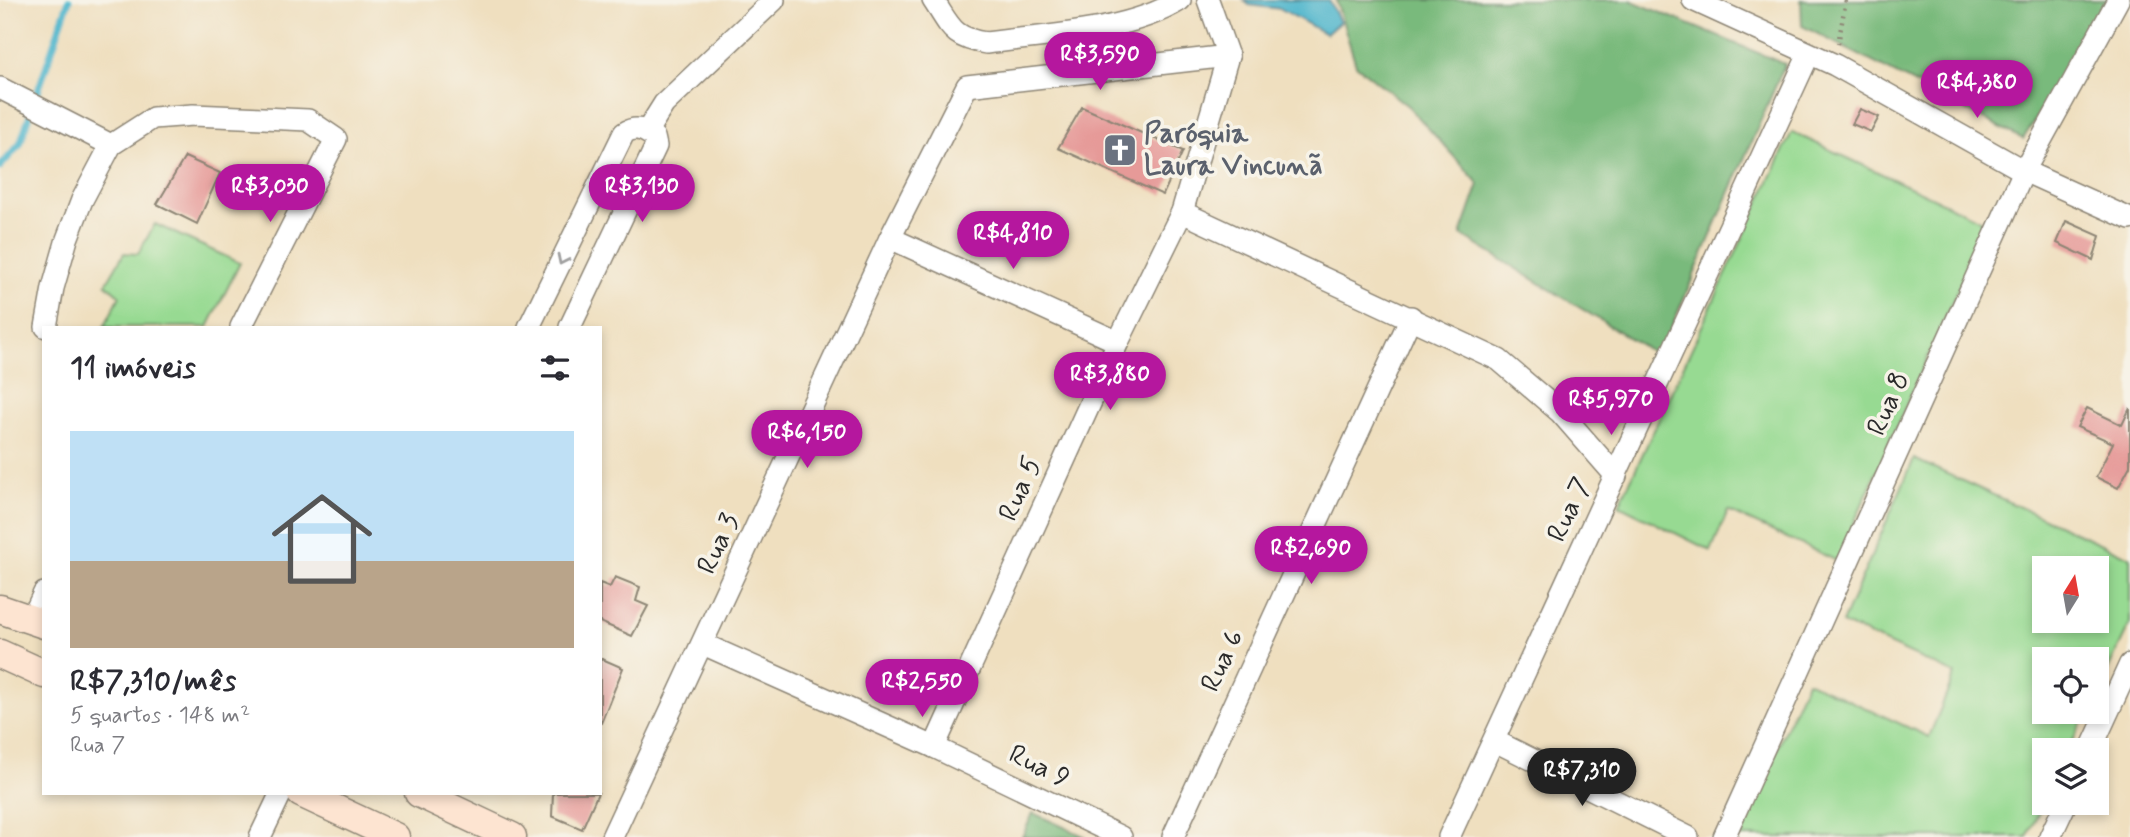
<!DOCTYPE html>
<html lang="pt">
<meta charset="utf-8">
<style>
body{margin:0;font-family:Mynerve,sans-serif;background:#f2f2f3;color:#2b2b33;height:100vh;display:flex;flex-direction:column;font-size:26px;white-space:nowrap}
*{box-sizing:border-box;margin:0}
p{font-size:23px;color:#7c7c81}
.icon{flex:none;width:38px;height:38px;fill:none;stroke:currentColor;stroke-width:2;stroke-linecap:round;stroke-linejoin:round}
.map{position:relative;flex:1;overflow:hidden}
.sheet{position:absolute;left:42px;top:326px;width:560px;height:469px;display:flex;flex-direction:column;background:#fff;border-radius:0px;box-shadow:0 4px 10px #0003}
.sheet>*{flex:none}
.needle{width:46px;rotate:11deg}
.tools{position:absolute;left:2032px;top:556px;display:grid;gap:14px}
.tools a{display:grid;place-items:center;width:77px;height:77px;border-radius:0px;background:#fff;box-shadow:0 4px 10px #0003;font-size:35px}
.price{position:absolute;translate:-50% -60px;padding:0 16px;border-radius:24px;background:#b5179e;color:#fff;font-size:23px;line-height:46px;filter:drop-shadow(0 2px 4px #0008)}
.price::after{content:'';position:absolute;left:50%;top:42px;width:21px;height:16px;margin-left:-10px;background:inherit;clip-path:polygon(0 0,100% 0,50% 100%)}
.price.active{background:#222;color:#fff}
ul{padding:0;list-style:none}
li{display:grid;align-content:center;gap:14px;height:371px;padding:0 28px}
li+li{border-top:2px solid #e1e1e2}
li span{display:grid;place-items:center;height:217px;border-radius:0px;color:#555}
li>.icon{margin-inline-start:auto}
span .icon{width:126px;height:126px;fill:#fffc;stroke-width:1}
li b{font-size:30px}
h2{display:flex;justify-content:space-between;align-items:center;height:84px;padding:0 28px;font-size:30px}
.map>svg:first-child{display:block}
.green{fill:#97da92;stroke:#61825e;stroke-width:2;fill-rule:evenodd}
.forest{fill:#79ba7c;stroke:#527254;stroke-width:2}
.water{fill:#4eb5cc;stroke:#3c707c;stroke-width:2}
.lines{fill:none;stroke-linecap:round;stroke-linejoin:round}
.stream{stroke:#4eb5cc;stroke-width:7}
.building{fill:#e69a98}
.street-casing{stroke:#8d8575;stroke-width:24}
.secondary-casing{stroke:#8d8575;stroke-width:31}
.path{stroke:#8d8575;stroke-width:4.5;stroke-dasharray:2 5;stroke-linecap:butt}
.street{stroke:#fff;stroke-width:21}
.secondary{stroke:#fde4d1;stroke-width:28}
.oneway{stroke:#a0a0a0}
.labels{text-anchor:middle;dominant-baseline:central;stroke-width:7;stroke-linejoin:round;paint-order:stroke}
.worship-label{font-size:28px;font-weight:bold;fill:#5b616d;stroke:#f7f3e8;text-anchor:start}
.street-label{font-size:28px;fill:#2b2b2b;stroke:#f7f3e8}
</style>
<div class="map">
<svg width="2130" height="837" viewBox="0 0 2130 837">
<rect width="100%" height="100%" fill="#f7f3e8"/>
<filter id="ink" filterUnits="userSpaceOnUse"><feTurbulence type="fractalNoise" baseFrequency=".0143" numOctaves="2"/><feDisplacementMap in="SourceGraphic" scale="14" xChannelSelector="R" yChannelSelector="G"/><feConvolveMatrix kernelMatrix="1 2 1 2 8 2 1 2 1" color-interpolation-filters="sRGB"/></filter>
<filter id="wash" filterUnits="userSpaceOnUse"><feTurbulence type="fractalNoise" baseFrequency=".00686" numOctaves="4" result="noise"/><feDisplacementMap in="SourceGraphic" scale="28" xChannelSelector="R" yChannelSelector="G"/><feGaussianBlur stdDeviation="1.57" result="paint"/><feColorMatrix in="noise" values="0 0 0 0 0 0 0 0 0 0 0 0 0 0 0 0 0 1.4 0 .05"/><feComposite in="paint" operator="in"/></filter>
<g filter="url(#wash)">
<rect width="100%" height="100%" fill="#efdfbf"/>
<g class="green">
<path d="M 1792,132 L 1987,223 L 1837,561 L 1728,511 L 1711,551 L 1619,505 Z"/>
<path d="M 155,224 L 240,263 L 208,327 L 104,327 L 120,296 L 106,284 L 124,253 L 138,254 Z"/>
<path d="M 1914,459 L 2130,557 L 2130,624 L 2097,693 L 2096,660 L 2044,660 L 2044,712 L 2087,712 L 2068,751 L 2044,751 L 2044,802 L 2027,837 L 1737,837 L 1807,681 L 1929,737 L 1955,674 L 1842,623 ZM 2044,569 L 2096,569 L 2096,621 L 2044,621 Z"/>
</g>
<g class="forest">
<path d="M 1336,0 L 1630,0 L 1785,64 L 1659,356 L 1461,235 L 1479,184 L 1409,107 L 1356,65 Z"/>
<path d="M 1801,0 L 2111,0 L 2023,139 L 1802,26 Z"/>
<path d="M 1033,813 L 1086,837 L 1022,837 Z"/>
</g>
<path class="water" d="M 1244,0 L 1329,0 L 1340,22 L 1326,34 L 1281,9 L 1249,5 Z"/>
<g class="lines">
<path class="stream" d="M 0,167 L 20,144 L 69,0"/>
</g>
<g id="blocks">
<g class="building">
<path d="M 1082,107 L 1183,151 L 1163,195 L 1058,148 Z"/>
<path d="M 1860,109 L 1879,117 L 1871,132 L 1852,124 Z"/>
<path d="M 185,157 L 220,173 L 197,224 L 157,204 Z"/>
<path d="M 2066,221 L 2100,236 L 2093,260 L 2057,243 Z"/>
<path d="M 2087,408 L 2122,425 L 2130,408 L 2130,466 L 2118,488 L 2096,477 L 2113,443 L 2077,427 Z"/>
<path d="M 615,577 L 640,587 L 636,601 L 648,606 L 632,636 L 600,622 L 600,583 L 610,587 Z"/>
<path d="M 600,658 L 623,668 L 601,723 L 600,723 Z"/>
<path d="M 553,793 L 598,793 L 582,829 L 552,816 Z"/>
</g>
</g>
</g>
<g filter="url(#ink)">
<use href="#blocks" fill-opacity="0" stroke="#8d8575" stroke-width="2"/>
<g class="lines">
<g class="street-casing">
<g id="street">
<path d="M 933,0 C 951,27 952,38 986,43 C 1046,35 1129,32 1180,0"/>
<path d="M 1208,0 L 1228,56"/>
<path d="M 1693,0 L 1835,65 L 2024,171 L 2130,219"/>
<path d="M 0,88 L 111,145"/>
<path d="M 647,131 L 664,104 L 774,0"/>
<path d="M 1182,212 L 1499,360 L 1561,413 L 1616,476"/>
<path d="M 890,238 L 1118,342"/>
<path d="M 46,327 L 53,288 L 67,239 L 82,200 L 111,145 L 153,118 L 193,115 L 308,120 L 336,139 L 241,327"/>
<path d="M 529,327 L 624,133 C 636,126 643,129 654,137 L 656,146 L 570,327"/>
<path d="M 32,619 L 44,593"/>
<path d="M 703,644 L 934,747 L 1121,837"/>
<path d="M 1495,741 L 1688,837"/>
<path d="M 934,747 L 1118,342 L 1182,212 L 1228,56"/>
<path d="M 2090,751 L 2130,664"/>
<path d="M 260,837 L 281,793"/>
<path d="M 612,837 L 890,238 L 967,86 L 1228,56"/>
<path d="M 1173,837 L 1411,317"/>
<path d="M 1449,837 L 1809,54"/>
<path d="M 1724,837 L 2024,171 L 2118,0"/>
<path d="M 2050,837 L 2066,803"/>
</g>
</g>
<g class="secondary-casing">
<g id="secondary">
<path d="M 0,609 L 44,624"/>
<path d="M 0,654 L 44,674"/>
<path d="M 301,793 L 395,837"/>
<path d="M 419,793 L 512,837"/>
</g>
</g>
<path class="path" d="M 1838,44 L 1846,0"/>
<use href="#street" class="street"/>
<use href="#secondary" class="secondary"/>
</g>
<defs><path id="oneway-chevron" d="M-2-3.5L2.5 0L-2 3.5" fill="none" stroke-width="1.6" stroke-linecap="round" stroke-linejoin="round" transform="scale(1.75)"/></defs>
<use class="oneway" href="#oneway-chevron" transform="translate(562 260) rotate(116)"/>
</g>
<defs>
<g id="church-square" transform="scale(1.75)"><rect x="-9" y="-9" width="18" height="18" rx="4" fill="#6b7280" stroke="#f7f3e8"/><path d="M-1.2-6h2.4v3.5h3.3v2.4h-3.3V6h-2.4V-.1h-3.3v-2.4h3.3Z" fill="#fff"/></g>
</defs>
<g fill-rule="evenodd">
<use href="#church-square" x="1120" y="150"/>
</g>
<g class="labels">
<g class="worship-label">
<text x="1144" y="134">Paróquia<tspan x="1144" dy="32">Laura Vincunã</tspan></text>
</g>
<g class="street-label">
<text transform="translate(1889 404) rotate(-66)">Rua 8</text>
<text transform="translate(1021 489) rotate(-66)">Rua 5</text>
<text transform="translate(1570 510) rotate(-65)">Rua 7</text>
<text transform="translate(719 544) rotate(-65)">Rua 3</text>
<text transform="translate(1223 661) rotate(-65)">Rua 6</text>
<text transform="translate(1039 767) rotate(26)">Rua 9</text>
</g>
</g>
</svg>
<div class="tools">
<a><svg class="needle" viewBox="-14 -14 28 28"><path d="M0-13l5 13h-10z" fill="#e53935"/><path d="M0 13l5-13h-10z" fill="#7c7c81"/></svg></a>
<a><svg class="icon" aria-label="locate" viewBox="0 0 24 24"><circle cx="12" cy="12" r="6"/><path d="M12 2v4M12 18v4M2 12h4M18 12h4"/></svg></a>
<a><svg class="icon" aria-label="layers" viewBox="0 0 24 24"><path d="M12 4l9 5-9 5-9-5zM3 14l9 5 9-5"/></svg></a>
</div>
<b class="price" style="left:1100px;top:92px">R$3,590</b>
<b class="price" style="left:1977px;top:120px">R$4,380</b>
<b class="price" style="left:270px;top:224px">R$3,030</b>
<b class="price" style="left:642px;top:224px">R$3,130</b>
<b class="price" style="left:1013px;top:271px">R$4,810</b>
<b class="price" style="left:1110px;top:412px">R$3,880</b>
<b class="price" style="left:1611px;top:437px">R$5,970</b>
<b class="price" style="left:807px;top:470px">R$6,150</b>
<b class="price" style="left:1311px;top:586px">R$2,690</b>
<b class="price" style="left:922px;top:719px">R$2,550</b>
<b class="price active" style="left:1582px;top:808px">R$7,310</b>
<section class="sheet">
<h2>11 imóveis<svg class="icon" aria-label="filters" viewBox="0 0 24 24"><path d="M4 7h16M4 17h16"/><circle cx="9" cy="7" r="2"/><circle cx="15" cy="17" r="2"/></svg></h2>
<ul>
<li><span style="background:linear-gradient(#bfe0f5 60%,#b9a48a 0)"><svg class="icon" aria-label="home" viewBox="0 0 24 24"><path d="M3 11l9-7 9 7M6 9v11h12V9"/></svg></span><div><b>R$7,310/mês</b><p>5 quartos · 148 m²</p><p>Rua 7</p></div></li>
</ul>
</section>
</div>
